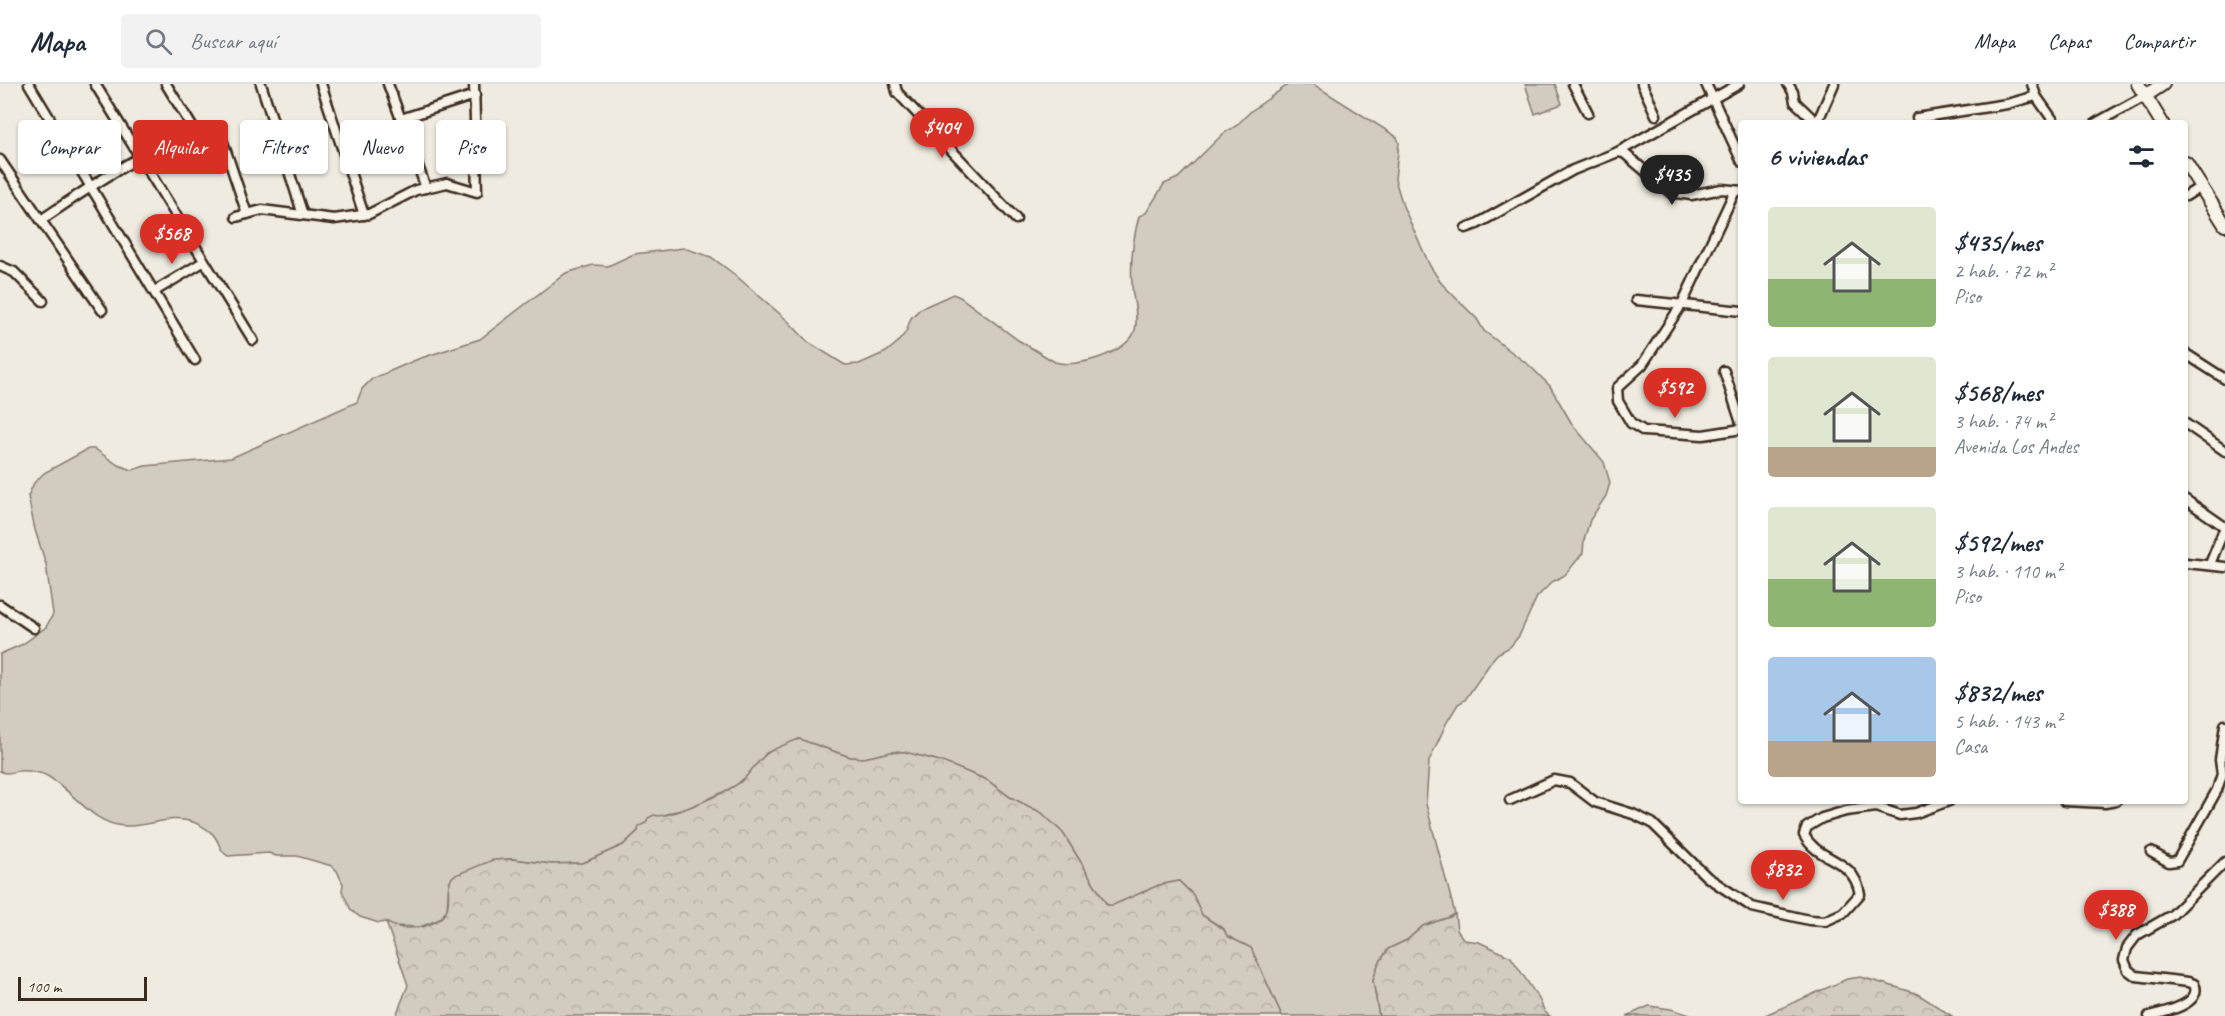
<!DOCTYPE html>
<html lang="es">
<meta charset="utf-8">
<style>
body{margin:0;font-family:Caveat,sans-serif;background:#f2f2f3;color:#1f2937;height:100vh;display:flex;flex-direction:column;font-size:22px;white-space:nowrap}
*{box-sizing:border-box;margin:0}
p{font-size:20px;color:#747a83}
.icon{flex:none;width:33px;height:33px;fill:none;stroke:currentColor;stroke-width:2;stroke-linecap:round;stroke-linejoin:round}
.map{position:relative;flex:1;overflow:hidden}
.details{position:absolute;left:1738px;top:36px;width:450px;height:684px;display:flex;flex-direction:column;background:#fff;border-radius:6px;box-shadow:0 2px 4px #0004}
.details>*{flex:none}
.banner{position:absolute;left:18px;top:36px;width:570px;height:54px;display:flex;gap:12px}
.scale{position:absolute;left:18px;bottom:15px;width:129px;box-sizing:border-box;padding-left:6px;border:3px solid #3b2a1e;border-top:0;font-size:16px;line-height:21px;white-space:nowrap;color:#3b2a1e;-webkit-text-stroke:4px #f7f3e8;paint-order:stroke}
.price{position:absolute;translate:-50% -51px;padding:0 14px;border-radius:21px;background:#d93025;color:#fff;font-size:20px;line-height:39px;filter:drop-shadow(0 2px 3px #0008)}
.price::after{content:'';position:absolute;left:50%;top:36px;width:18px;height:14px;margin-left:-9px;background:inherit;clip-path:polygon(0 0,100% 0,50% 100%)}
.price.selected{background:#222;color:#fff}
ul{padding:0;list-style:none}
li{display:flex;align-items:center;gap:18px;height:150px;padding:0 30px}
li span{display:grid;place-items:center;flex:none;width:168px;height:120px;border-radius:6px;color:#555}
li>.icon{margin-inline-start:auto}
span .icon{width:72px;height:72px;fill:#fffc;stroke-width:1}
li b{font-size:26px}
h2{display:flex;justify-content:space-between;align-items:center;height:72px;padding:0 30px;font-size:26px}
.chip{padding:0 21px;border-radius:6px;background:#fff;box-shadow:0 2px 4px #0004;font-size:21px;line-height:54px}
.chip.selected{background:#d93025;color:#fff}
header{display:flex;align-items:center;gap:36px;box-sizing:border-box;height:84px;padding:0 30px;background:#fff;border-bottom:2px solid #e0e1e3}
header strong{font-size:28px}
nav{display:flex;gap:33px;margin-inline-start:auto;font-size:21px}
.search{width:420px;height:54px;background:#f2f2f3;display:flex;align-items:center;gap:15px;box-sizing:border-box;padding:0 21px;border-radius:6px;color:#747a83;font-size:22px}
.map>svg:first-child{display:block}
.grass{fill:#d1cbc0;stroke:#867a6f;stroke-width:1.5}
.forest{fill:url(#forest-crowns);stroke:#867a6f;stroke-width:1.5}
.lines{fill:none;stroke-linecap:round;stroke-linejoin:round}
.street-casing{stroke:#3b2a1e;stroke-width:13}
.secondary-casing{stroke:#3b2a1e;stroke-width:16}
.street{stroke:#f7f3e8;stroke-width:8}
.secondary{stroke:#f7f3e8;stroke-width:12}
</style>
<header>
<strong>Mapa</strong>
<div class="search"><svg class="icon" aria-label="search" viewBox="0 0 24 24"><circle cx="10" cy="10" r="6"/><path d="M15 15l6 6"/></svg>Buscar aquí</div>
<nav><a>Mapa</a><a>Capas</a><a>Compartir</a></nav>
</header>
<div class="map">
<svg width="2225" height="932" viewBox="0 0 2225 932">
<defs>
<pattern id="forest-crowns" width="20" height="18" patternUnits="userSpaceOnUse" patternTransform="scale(1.5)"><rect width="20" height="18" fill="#d1cbc0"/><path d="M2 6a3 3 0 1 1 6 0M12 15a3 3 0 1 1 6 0" fill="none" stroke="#b4aea5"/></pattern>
</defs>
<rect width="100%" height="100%" fill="#efebe0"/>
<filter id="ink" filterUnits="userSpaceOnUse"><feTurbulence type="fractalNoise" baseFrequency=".0167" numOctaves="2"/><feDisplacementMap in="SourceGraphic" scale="12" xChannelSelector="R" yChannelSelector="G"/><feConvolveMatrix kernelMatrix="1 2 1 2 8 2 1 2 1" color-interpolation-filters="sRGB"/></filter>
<g filter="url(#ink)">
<g class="grass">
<path d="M 1289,0 L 1313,0 L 1397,53 L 1399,59 L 1395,95 L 1403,122 L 1430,182 L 1442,200 L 1477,235 L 1484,247 L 1530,282 L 1550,302 L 1572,340 L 1604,378 L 1610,399 L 1606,412 L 1590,436 L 1584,456 L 1583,469 L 1565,491 L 1552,498 L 1537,513 L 1519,552 L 1510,563 L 1497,570 L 1493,575 L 1465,616 L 1458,620 L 1447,638 L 1429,677 L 1426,720 L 1455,830 L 1450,833 L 1423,842 L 1407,856 L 1388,865 L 1378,881 L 1373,896 L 1379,932 L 1282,932 L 1251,864 L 1227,852 L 1224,845 L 1202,831 L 1193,811 L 1179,797 L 1159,801 L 1113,822 L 1107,821 L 1063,749 L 1042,729 L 1010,713 L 987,696 L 933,675 L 898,667 L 864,674 L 850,673 L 799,655 L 766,669 L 759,681 L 733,704 L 686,725 L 672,728 L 640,742 L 638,747 L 623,761 L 583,779 L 551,780 L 513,775 L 493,776 L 449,798 L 447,826 L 440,835 L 420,843 L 392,842 L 386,838 L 379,839 L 360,833 L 351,826 L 342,807 L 343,800 L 337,787 L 332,782 L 297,772 L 276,772 L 269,769 L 228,772 C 220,768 220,760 215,753 C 211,747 201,741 193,738 C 171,730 148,743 125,742 C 93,741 74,708 49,693 C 41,688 27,686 18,687 C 10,688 7,691 0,687 L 0,570 L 23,560 L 46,543 L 53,530 L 46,480 L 35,446 L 28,412 L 34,399 L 44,389 L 88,365 L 95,365 L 118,381 L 132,386 L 145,382 L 231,374 L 357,318 L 362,305 L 372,295 L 418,275 L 480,255 L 566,189 L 593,181 L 608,182 L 634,170 L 684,164 L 711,173 L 734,190 L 788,237 L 808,258 L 845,281 L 859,280 L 886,268 L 897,259 L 906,248 L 911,234 L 920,225 L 953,210 L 960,213 L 1018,256 L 1055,278 C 1075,285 1129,269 1135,246 C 1139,230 1132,215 1132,200 C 1130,176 1133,155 1139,132 L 1146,129 L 1164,100 L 1178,94 L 1224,49 L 1236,42 L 1251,27 Z"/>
<path d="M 1525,0 L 1555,0 L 1562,20 L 1535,30 Z"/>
</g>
<g class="forest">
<path d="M 799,655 L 850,673 L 864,674 L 891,668 L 905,668 L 940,677 L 987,696 L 1010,713 L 1042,729 L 1063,749 L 1107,821 L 1113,821 L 1159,801 L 1179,797 L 1193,811 L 1202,831 L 1224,846 L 1227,852 L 1251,864 L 1282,932 L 396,932 L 408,901 L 386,838 C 401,849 440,845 447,825 C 451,813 445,803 453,792 L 493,776 L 513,775 L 551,780 L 583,779 L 623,761 L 638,747 L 639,742 L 646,739 L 648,734 L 654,731 C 667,736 733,706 744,695 C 749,689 763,671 769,668 C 778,663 789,659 799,655 Z"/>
<path d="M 1455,830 L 1457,846 L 1464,856 L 1479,858 L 1511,873 L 1539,915 L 1545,928 L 1550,932 L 1379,932 L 1373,896 L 1378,881 L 1388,865 L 1407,856 L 1423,842 L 1450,833 Z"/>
<path d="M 1861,893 L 1916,909 L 1952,932 L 1763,932 L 1847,895 Z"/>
<path d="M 1649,922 L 1671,925 L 1693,932 L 1627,932 Z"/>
</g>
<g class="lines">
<g class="street-casing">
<g id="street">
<path d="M 29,0 L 195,276"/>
<path d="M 95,0 L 253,256"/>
<path d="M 166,0 L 196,49"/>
<path d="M 261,0 L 303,131"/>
<path d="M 321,0 L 364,131"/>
<path d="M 388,0 L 426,104"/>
<path d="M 895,0 L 897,8 L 1016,135"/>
<path d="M 1573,0 L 1588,29"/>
<path d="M 1642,0 L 1656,31"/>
<path d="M 1706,0 L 1742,78"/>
<path d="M 1788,0 L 1793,8 L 1795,18 L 1817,39"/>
<path d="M 2032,0 L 2036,12 L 2055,39"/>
<path d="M 1917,34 L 2007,20 L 2036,12"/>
<path d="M 401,35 L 475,11"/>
<path d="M 1817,39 L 1834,0"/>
<path d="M 2096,39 L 2145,12"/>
<path d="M 1618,68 L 1624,69 L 1670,108 L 1691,111 L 1722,105 L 1742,107"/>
<path d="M 0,76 L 102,226"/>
<path d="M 1735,107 L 1682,220 L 1642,281 L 1617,304 L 1618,317 L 1631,339 L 1644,347 L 1703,351 L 1742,345"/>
<path d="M 2186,112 L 2200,103"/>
<path d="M 236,133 L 262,126 L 334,135 L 369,130 L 416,106 L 447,99 L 477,108 L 474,0"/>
<path d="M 41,136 C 90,103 155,56 214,46 L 221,52 L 247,130"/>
<path d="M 1466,144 L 1477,140 L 1573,86 L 1618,68 L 1739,0"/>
<path d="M 0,182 L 14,188 L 43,217"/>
<path d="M 155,207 L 203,178"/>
<path d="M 1636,216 L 1742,227"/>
<path d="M 2186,270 L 2225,295"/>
<path d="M 1724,287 L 1742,342"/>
<path d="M 2186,340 L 2225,367"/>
<path d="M 2186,416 L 2225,443"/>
<path d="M 2186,479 L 2225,483"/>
<path d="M 2210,480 L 2225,443"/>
<path d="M 0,521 L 34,544"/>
<path d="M 1510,716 L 1554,696 L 1570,699 L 1595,718 L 1633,730 L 1652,739 L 1707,793 L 1752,823 L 1809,836 L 1825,837 L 1843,829 L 1860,810 C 1853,772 1819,779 1804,751 L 1807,743 L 1822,734 L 1846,727 L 1876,723 L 1900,731 L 1916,729 L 1949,717"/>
<path d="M 2064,717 L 2105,719 L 2116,717"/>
<path d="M 2151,768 L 2169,778 L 2177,777 L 2217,706 L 2222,690 L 2220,676 L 2225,641"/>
<path d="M 2149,932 C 2162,929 2204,920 2194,900 L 2188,898 L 2136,892 L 2128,886 L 2124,876 L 2127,864 L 2137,851 L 2172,831 L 2225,778"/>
</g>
</g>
<g class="secondary-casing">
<g id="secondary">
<path d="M 2138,0 L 2162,39"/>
<path d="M 2145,12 L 2163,0"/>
<path d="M 2186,79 L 2225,141"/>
</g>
</g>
<use href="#street" class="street"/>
<use href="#secondary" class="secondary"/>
</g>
</g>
</svg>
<div class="scale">100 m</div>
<b class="price" style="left:942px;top:75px">$404</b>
<b class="price selected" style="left:1672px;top:122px">$435</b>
<b class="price" style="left:172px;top:181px">$568</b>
<b class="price" style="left:1675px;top:335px">$592</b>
<b class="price" style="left:1783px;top:817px">$832</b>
<b class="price" style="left:2116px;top:857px">$388</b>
<div class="banner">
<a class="chip">Comprar</a>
<a class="chip selected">Alquilar</a>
<a class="chip">Filtros</a>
<a class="chip">Nuevo</a>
<a class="chip">Piso</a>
</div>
<section class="details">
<h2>6 viviendas<svg class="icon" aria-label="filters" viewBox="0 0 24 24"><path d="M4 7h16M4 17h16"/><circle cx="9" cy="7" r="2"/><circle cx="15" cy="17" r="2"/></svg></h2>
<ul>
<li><span style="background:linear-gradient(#dfe7d0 60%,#8fb573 0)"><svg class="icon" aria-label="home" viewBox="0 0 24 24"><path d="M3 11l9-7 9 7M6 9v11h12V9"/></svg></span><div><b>$435/mes</b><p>2 hab. · 72 m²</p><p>Piso</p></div></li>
<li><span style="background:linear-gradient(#dfe7d0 75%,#b9a48a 0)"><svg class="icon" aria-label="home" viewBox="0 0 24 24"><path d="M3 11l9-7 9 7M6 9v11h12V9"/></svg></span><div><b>$568/mes</b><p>3 hab. · 74 m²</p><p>Avenida Los Andes</p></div></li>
<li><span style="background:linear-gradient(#dfe7d0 60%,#8fb573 0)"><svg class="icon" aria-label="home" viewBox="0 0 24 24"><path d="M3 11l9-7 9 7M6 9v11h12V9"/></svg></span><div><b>$592/mes</b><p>3 hab. · 110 m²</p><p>Piso</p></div></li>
<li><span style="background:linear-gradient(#a9c7e8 70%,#b9a48a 0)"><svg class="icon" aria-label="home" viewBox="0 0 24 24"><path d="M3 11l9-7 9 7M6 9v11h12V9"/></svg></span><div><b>$832/mes</b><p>5 hab. · 143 m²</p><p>Casa</p></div></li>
</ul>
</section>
</div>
